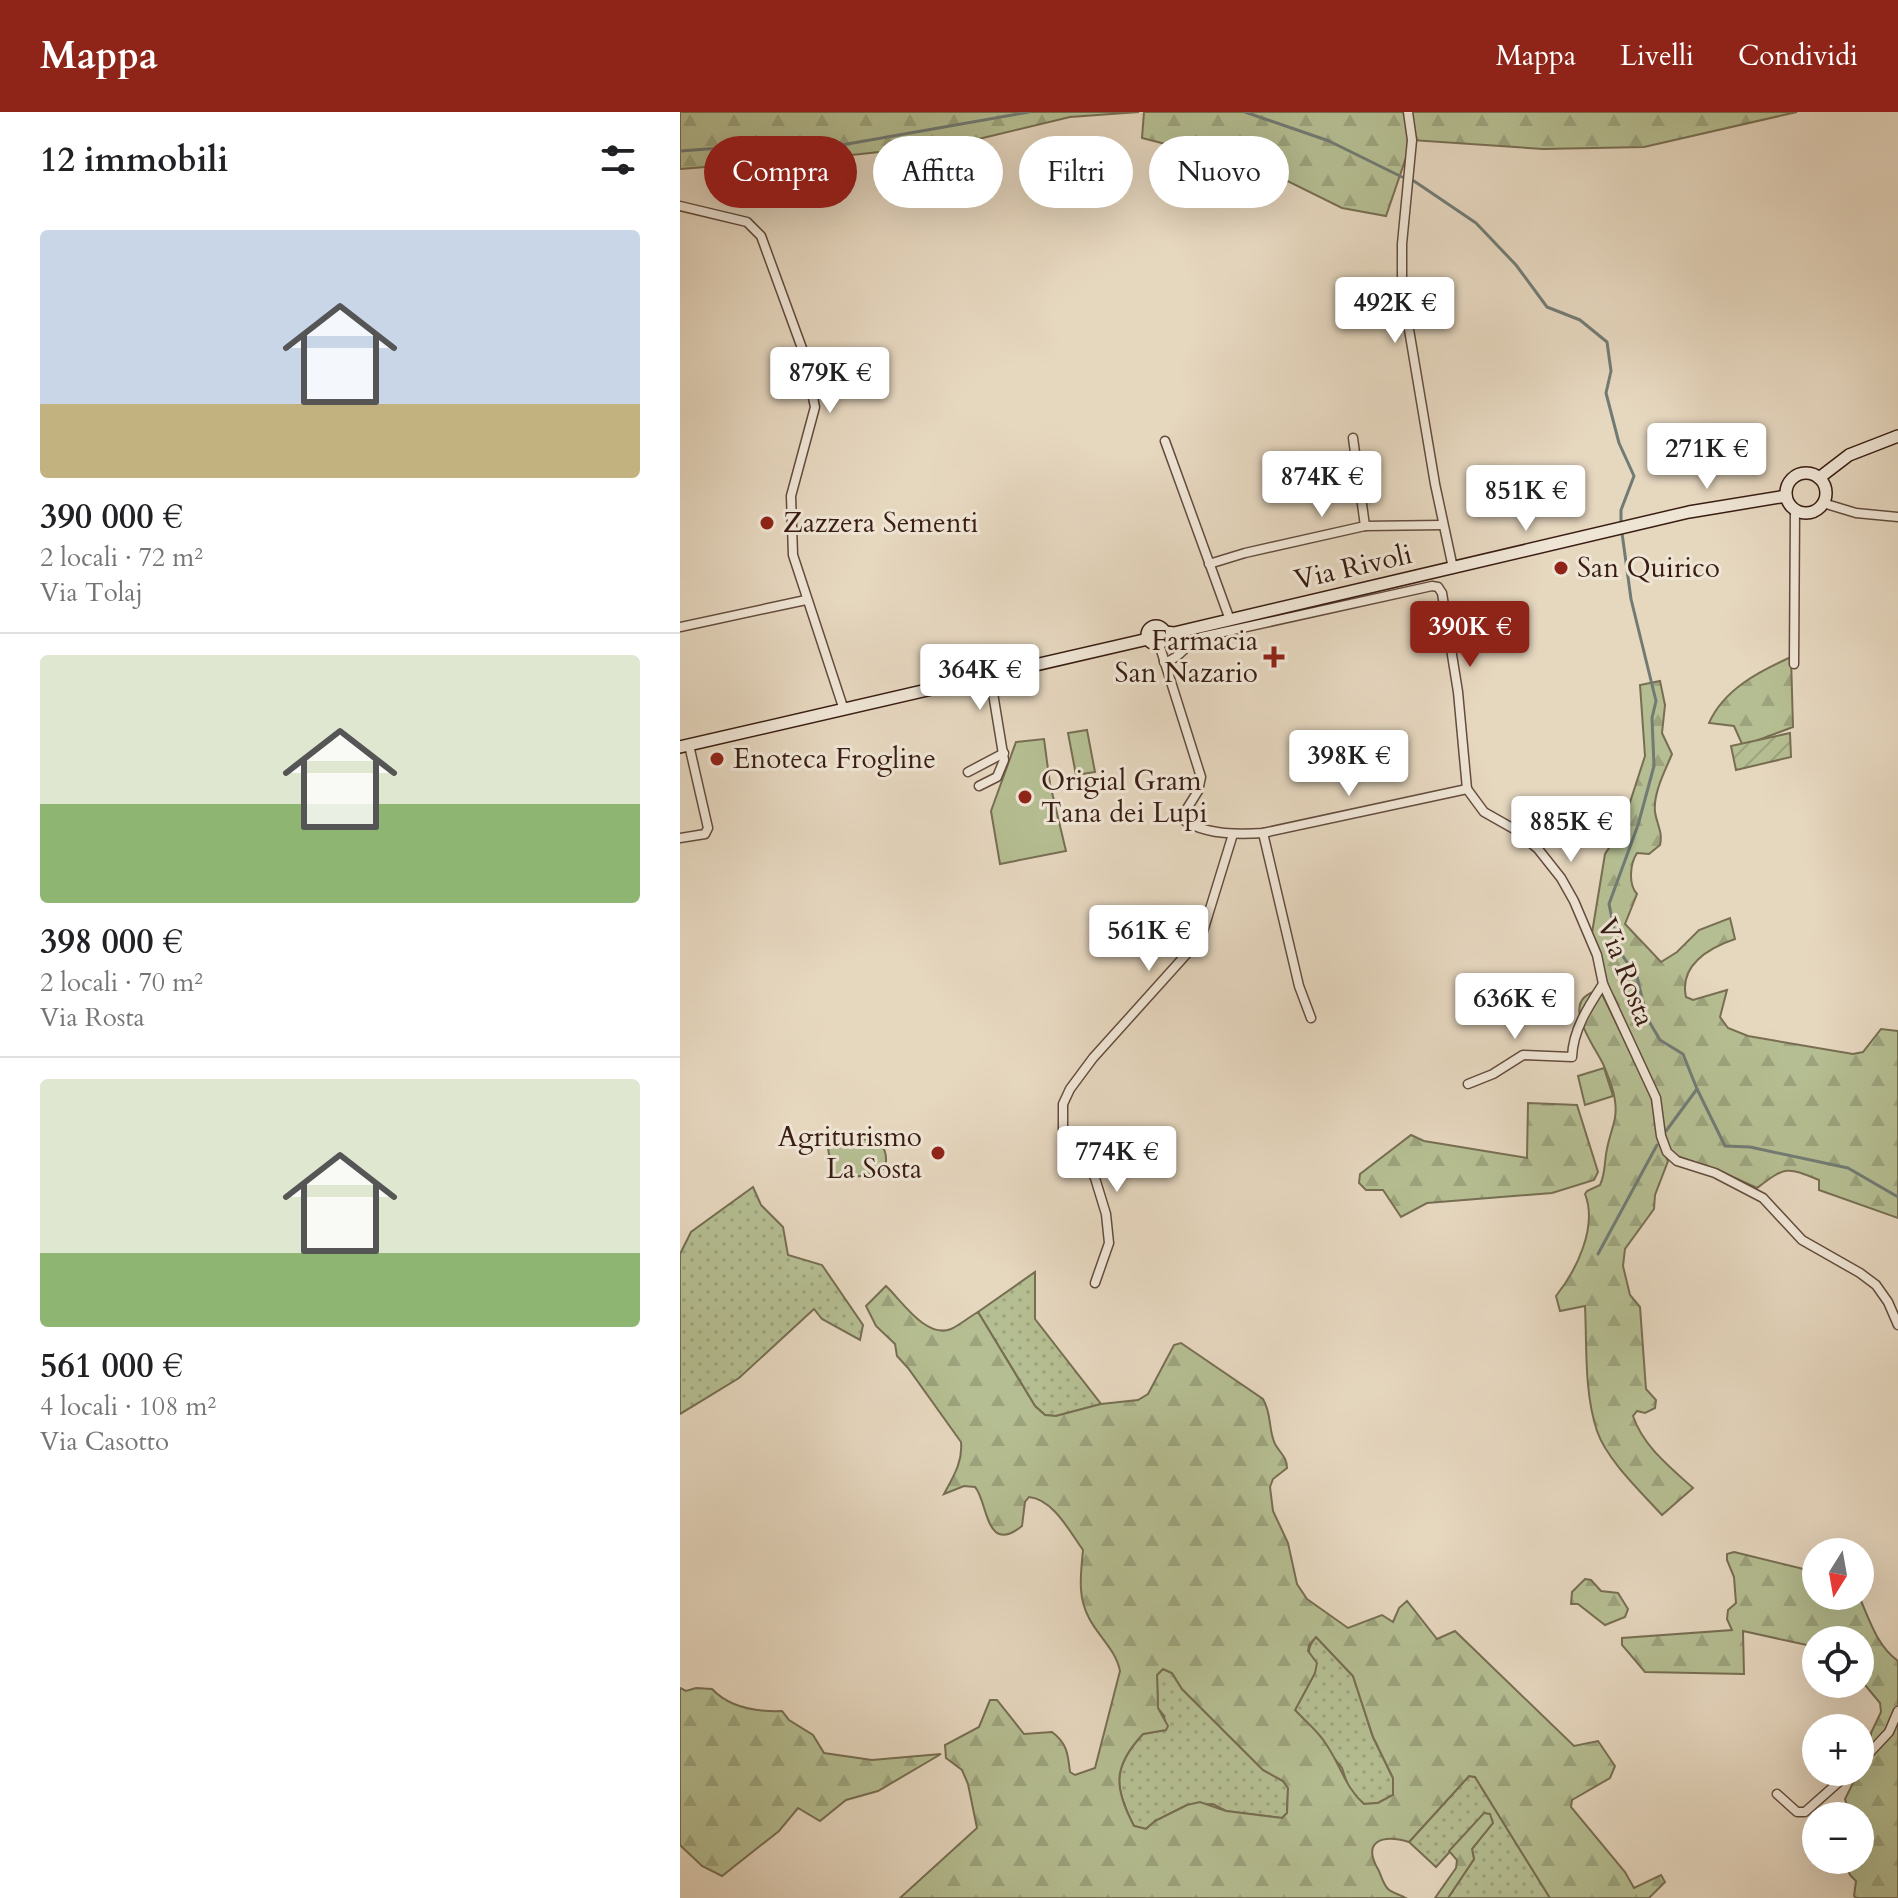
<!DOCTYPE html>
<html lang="it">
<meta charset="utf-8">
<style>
body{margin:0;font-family:Cardo,serif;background:#f6f6f6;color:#202124;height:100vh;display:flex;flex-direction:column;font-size:30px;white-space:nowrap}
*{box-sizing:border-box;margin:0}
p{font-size:26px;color:#757577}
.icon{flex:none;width:44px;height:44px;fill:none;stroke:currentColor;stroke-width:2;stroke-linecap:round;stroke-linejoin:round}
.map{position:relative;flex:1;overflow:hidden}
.drawer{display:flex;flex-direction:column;background:#fff;width:680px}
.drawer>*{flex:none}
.top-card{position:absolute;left:24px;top:24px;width:760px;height:72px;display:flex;gap:16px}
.needle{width:52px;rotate:191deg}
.tools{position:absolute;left:1122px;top:1426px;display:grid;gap:16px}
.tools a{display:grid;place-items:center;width:72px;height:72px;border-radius:50%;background:#fff;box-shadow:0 8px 32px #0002;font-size:40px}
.price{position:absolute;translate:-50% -68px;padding:0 18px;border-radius:8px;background:#fff;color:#222;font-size:26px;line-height:52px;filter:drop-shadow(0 2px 4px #0008)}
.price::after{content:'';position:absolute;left:50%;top:48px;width:24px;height:18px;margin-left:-12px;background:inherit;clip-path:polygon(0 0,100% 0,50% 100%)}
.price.current{background:#8f2418;color:#fff}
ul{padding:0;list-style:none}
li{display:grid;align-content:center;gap:16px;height:424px;padding:0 40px}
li+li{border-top:2px solid #e0e0e0}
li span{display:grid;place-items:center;height:248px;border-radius:8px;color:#555}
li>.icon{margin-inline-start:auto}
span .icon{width:144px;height:144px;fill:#fffc;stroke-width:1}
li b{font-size:34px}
h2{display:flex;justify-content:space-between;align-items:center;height:96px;padding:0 40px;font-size:34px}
.pill{padding:0 28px;border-radius:36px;background:#fff;box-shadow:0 8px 32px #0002;font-size:28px;line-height:72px}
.pill.current{background:#8f2418;color:#fff}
header{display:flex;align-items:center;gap:48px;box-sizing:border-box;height:112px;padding:0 40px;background:#8f2418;color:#fff}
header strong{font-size:38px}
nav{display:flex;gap:44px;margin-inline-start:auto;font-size:28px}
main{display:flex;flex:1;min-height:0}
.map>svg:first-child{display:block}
.grass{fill:url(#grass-dots);stroke:#776e52;stroke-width:2}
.forest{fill:url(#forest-firs);stroke:#776e52;stroke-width:2;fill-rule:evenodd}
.park{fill:#b5be92;stroke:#776e52;stroke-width:2}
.garden{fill:url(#garden-furrows);stroke:#776e52;stroke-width:2}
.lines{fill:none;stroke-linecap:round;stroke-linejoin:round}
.stream{stroke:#717b74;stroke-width:3}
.street-casing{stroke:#644c3e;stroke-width:11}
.secondary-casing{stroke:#391d13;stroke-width:14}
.street{stroke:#efe5d5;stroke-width:8}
.secondary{stroke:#efe5d5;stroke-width:11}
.poi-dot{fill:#8f2418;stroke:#efe5d5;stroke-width:3}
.labels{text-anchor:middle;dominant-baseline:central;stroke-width:6;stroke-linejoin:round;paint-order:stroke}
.poi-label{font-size:28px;fill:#391d13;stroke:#efe5d5;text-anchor:start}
.street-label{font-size:28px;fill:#391d13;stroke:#efe5d5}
</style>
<header>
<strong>Mappa</strong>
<nav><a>Mappa</a><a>Livelli</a><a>Condividi</a></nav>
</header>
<main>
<section class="drawer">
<h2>12 immobili<svg class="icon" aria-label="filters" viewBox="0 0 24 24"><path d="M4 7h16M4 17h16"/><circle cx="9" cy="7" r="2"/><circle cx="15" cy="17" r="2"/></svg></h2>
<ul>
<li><span style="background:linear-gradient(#c9d6e8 70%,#c2b280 0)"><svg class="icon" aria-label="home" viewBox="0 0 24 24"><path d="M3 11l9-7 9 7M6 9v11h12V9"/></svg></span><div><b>390 000 €</b><p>2 locali · 72 m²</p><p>Via Tolaj</p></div></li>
<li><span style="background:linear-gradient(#dfe7d0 60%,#8fb573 0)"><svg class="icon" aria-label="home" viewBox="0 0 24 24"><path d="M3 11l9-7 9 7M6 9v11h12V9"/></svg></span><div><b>398 000 €</b><p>2 locali · 70 m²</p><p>Via Rosta</p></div></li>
<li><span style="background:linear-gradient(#dfe7d0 70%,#8fb573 0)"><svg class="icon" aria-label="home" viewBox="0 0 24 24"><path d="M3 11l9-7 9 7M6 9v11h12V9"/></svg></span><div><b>561 000 €</b><p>4 locali · 108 m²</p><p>Via Casotto</p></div></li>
</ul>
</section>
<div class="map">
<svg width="1218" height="1786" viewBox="0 0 1218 1786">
<defs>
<pattern id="grass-dots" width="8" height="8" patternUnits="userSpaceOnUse" patternTransform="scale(2)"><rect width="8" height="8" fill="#b5be92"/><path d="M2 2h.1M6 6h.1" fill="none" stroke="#9ca37d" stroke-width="1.8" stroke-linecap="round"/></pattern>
<pattern id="forest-firs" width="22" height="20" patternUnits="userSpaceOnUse" patternTransform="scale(2)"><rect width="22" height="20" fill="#b5be92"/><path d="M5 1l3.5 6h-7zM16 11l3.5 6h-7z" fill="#9ca37d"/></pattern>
<pattern id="garden-furrows" width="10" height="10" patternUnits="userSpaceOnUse" patternTransform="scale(2)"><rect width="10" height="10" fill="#b5be92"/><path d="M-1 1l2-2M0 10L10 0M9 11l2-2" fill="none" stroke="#9ca37d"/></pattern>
</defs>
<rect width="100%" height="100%" fill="#e6d7bf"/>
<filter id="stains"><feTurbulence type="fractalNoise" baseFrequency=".0025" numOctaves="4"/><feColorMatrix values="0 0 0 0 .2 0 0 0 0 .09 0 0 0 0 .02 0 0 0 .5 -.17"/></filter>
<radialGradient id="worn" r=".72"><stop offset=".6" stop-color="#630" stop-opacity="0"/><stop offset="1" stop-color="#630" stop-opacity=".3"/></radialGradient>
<g class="grass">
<path d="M 73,1075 L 81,1093 L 103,1115 L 108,1143 L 142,1153 L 183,1213 L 180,1228 L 142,1207 L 134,1197 L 59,1266 L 0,1302 L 0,1142 L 11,1120 Z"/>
<path d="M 355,1160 L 355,1207 L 421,1292 L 376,1304 L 365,1303 L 355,1294 L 298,1200 Z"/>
<path d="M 636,1525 L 673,1564 L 693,1625 L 713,1666 L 713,1683 L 698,1691 L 684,1692 L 670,1680 L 662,1656 L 615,1598 L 635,1561 C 630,1544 624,1539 636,1525 Z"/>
<path d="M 483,1557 L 492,1561 L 502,1577 L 583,1658 L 603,1669 L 608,1676 L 607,1701 L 602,1706 L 546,1699 L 533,1692 L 507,1693 L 475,1709 L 466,1717 L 454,1714 C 434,1676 432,1655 463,1622 L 486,1618 L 484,1604 L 478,1596 L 477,1563 Z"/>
<path d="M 789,1664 L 795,1665 L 870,1786 L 768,1786 L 794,1747 L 792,1737 L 812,1711 L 804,1702 L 756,1755 L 729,1730 Z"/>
</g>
<g class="forest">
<path d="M 0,0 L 459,0 L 390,5 L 282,31 L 144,46 L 0,57 Z"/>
<path d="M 464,0 L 1117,0 L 964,35 L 863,37 L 732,28 L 706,104 L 662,96 L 583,57 L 462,26 Z"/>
<path d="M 1111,545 L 1113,615 L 1065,633 L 1062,632 L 1054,614 L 1029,611 C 1044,577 1080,559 1111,545 Z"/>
<path d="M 980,569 L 985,593 L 982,621 L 992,642 C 985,659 973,681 975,700 C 977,713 983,720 980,733 L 969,742 L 957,741 C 950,752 948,772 957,782 L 945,812 L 981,850 L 997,840 L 1019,818 L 1050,806 L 1055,827 C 1028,836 999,854 1006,885 L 1013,888 L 1047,878 L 1040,905 L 1048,916 L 1068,924 L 1173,942 L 1183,940 L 1201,917 L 1218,919 L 1218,1106 L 1139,1078 L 1139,1068 C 1106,1054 1105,1055 1077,1076 L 1040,1059 L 997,1044 L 988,1037 L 978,986 L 926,873 L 920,840 L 912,821 L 925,742 L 941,718 L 965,644 L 960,573 Z"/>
<path d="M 920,878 L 971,982 L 980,1033 L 988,1049 L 975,1083 L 974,1097 L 945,1137 L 943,1154 L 950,1183 L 960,1195 L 966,1277 L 976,1288 L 975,1296 L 965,1301 L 957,1299 L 953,1304 C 963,1334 990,1355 1013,1376 L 982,1403 C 961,1380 927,1348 917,1319 C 904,1280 907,1234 905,1194 L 880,1199 L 876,1184 C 896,1159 918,1115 905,1082 L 907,1079 L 920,1073 C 926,1060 924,1050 927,1037 C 930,1019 938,1008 935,989 C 934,978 928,964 924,954 C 914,932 876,887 920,878 Z"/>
<path d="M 848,991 L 897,993 L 918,1060 L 914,1068 L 872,1081 L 747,1091 L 721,1105 L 703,1078 L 686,1078 L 679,1071 L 680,1062 L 731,1023 L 744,1029 L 847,1046 Z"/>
<path d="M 206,1174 C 222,1189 246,1227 271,1217 C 280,1213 289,1205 298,1200 L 355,1294 L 365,1303 L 376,1304 L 421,1292 L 458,1288 L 468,1282 L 494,1233 L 501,1231 L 583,1287 C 592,1302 588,1317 595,1332 C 600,1341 607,1345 607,1356 L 593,1367 L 590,1375 L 593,1399 L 608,1431 L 617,1472 L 627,1487 L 668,1516 L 702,1503 L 713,1510 L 719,1496 L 727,1489 L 757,1527 L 775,1519 L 894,1634 L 918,1629 L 935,1654 L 930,1666 L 892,1688 L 891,1695 L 945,1760 L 954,1776 L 981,1763 L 985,1770 L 969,1786 L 870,1786 L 795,1665 L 789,1664 L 729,1730 C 702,1722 681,1729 699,1759 C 701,1764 704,1773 708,1777 C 712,1781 721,1783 726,1786 L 220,1786 L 297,1716 L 288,1672 L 282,1658 L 266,1646 L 265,1633 L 299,1615 L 310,1588 L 317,1588 L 344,1622 L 372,1620 C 387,1631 388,1642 390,1660 L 395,1663 L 415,1656 L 440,1559 C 436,1538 418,1524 409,1506 C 397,1484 401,1461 403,1438 C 390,1420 373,1387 349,1385 L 345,1390 L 342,1414 C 305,1444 308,1389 295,1375 L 284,1374 L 264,1382 C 273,1365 283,1350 281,1330 L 228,1256 L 217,1244 L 215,1232 L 196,1214 L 186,1194 ZM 636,1525 L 673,1564 L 693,1625 L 713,1666 L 713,1683 L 698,1691 L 684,1692 C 665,1675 661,1654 646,1632 C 638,1619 625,1609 615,1598 L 635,1561 L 637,1551 L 628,1539 L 629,1533 ZM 483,1557 L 492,1561 L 502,1577 L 583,1658 L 603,1669 L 608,1676 L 607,1701 L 602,1706 L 546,1699 L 520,1690 L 507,1693 L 475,1709 L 466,1717 L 454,1714 C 434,1676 432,1655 463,1622 L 486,1618 L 488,1614 L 478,1596 L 477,1563 Z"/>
<path d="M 1054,1440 L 1136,1460 L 1136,1484 L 1179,1484 C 1189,1507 1197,1534 1218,1549 L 1218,1786 L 1176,1786 L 1174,1784 L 1176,1769 L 1170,1763 L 1164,1750 L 1165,1748 L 1180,1748 L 1180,1704 L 1170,1704 L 1165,1687 L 1173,1671 L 1191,1647 L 1191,1621 L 1201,1600 L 1200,1591 L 1180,1567 L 1180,1528 L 1136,1528 L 1136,1535 L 1063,1519 L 1064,1562 L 965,1560 L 942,1533 L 942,1526 L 1052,1518 L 1047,1507 L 1048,1498 L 1056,1491 L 1054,1465 L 1047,1448 L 1047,1442 Z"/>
<path d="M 905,1467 L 911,1468 L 921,1479 L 938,1481 L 948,1497 L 945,1505 L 925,1513 L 898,1492 L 891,1492 L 892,1480 Z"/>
<path d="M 0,1576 L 6,1579 L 16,1576 L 32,1577 C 50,1596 77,1600 102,1599 L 109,1608 L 133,1623 L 144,1641 L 192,1648 L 261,1642 L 198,1679 L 166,1688 L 140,1709 L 118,1696 L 99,1719 L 42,1764 L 22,1754 L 0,1733 Z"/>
<path d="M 804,1701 L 810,1702 L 813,1711 L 792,1737 L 794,1747 L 768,1786 L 755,1786 L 776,1756 L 777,1748 L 769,1739 Z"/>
</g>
<g class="park">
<path d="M 407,618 L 415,660 L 396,663 L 388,621 Z"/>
<path d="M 364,627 L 370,672 L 386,739 L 320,752 L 311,699 L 336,630 Z"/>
<path d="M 924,956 L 933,984 L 905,993 L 898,964 Z"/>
<path d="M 195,1026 C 205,1034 208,1044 205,1056 C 191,1065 173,1065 156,1066 L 152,1061 L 148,1036 L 161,1030 Z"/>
</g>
<path class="garden" d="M 1110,621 L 1111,645 L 1056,658 L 1051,634 Z"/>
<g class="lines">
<g class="stream">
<path d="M 565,0 L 649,29 L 722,65"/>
<path d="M 0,39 L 54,35 L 139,37 L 349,0"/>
<path d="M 734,69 L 796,111 L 836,153 L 867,195 L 900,208 L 927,230 L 931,259 L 926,281 L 939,331 L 954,364 L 941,398 L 941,413"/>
<path d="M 942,421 L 951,487 L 976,589 L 972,606 L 974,654 L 958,713 L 929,792 L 938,837 L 957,865 L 967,906 L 980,928 L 1003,942 L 1017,977 L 986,1019"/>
<path d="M 1017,977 L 1045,1034 L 1070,1035 L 1168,1056 L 1218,1085"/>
<path d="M 918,1142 L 977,1033"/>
</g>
<g class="street-casing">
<g id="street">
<path d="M 728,0 L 732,28 L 722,132 L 722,176 L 755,372 L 773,456"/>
<path d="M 0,94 L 67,110 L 81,124 L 123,239 L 135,295 L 111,384 L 113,443 L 163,595"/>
<path d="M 673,326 L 685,414"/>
<path d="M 485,329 L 550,508"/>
<path d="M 1143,391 L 1176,401 L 1218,405"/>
<path d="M 529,452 L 565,441 L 685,414 L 763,413"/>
<path d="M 0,515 L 126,488"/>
<path d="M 479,532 L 521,665 L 518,679 L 503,703 L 502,707 C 524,723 557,723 583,721 L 787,677"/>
<path d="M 484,550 C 501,547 505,531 521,525 L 752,474 L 758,475 L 762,481 L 778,580 L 787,677"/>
<path d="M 1114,552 L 1115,397"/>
<path d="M 288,660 L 324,641"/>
<path d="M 299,674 L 317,665 L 324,648 L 310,563"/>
<path d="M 787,677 L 804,700 L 834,717 L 858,737 L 881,766 L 894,789 L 917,843 L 923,872 L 976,986 L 981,1024 L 987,1040 L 997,1049 L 1035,1061 L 1083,1086 L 1122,1128 L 1180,1161 L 1196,1173 L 1208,1190 L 1218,1213"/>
<path d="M 583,721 L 619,874 L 631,906"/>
<path d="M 0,726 L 25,722 L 28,716 L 9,633"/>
<path d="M 788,972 L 813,962 L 843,943 L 892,945 C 893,918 908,895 923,872"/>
<path d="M 415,1171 L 429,1131 L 426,1102 L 415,1066 L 402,1040 L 383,1017 L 383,992 L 390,977 L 413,946 L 521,826 L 553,722"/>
<path d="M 1180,1651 L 1209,1620 L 1218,1599"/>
<path d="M 1097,1682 L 1117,1700 L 1125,1700 L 1170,1660"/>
</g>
</g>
<g class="secondary-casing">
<g id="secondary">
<circle cx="1126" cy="381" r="20"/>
<path d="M 1139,366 L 1169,343 L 1218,324"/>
<circle cx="476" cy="523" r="9"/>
<path d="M 485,520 L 494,521 L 1009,400 L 1106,384"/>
<path d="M 0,635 L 468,527"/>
</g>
</g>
<use href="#street" class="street"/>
<use href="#secondary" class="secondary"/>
</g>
<g class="poi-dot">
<circle cx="87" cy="411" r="8"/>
<circle cx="881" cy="456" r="8"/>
<path d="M590 533h8v8h8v8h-8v8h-8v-8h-8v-8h8z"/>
<circle cx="37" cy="647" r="8"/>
<circle cx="345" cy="685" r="8"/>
<circle cx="258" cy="1041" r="8"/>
</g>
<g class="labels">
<g class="poi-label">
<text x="103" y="411">Zazzera Sementi</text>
<text x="897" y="456">San Quirico</text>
<text x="578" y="529" text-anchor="end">Farmacia<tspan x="578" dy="32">San Nazario</tspan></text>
<text x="53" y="647">Enoteca Frogline</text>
<text x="361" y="669">Origial Gram<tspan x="361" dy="32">Tana dei Lupi</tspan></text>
<text x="242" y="1025" text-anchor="end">Agriturismo<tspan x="242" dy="32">La Sosta</tspan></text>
</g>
<g class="street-label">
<text transform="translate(673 455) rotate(-13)">Via Rivoli</text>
<text transform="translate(946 860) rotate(69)">Via Rosta</text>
</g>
</g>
<rect width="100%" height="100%" filter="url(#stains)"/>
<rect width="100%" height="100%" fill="url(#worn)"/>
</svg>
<div class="tools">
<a><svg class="needle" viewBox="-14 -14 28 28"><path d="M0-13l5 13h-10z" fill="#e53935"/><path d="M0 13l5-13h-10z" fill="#757577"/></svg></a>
<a><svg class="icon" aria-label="locate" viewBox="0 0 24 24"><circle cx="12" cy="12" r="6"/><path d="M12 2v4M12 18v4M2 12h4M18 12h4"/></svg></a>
<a>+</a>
<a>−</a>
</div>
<b class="price" style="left:715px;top:233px">492K €</b>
<b class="price" style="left:150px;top:303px">879K €</b>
<b class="price" style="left:1027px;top:379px">271K €</b>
<b class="price" style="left:642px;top:407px">874K €</b>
<b class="price" style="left:846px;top:421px">851K €</b>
<b class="price current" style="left:790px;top:557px">390K €</b>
<b class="price" style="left:300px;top:600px">364K €</b>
<b class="price" style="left:669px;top:686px">398K €</b>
<b class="price" style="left:891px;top:752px">885K €</b>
<b class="price" style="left:469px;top:861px">561K €</b>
<b class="price" style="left:835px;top:929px">636K €</b>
<b class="price" style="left:437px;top:1082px">774K €</b>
<div class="top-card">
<a class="pill current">Compra</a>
<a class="pill">Affitta</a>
<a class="pill">Filtri</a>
<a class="pill">Nuovo</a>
</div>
</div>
</main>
